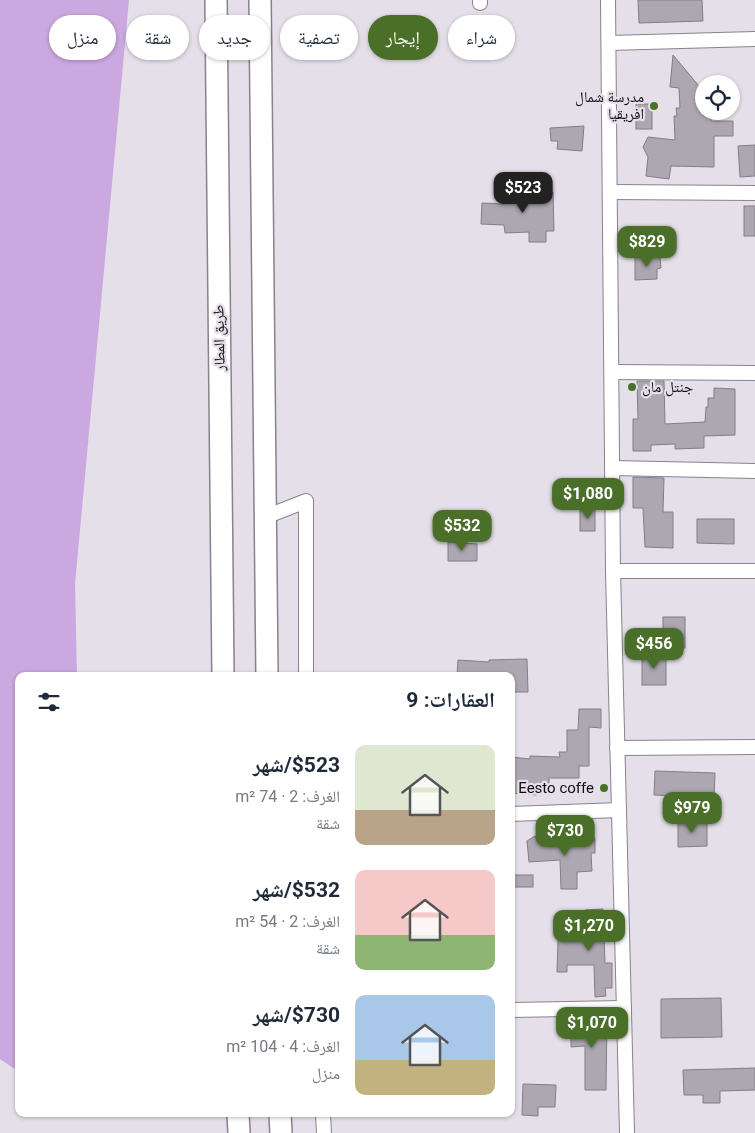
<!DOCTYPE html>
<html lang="ar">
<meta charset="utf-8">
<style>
body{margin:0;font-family:Roboto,"Noto Naskh Arabic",sans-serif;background:#f2f2f3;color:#1f2937;direction:rtl;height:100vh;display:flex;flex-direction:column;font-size:19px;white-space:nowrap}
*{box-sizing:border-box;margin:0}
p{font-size:16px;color:#747a83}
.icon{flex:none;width:28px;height:28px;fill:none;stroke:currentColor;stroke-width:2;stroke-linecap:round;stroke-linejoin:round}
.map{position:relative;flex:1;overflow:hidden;direction:ltr}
.panel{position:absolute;left:15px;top:672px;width:500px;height:445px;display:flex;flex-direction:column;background:#fff;border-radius:10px;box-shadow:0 1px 4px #0004;direction:rtl}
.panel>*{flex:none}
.top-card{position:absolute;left:15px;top:15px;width:500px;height:45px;direction:rtl;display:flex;gap:10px}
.controls{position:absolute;left:695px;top:75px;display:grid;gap:10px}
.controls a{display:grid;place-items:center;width:45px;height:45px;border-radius:50%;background:#fff;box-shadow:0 1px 4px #0004;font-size:25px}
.price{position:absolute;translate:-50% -42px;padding:0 11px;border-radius:10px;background:#496f29;color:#fff;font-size:16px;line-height:32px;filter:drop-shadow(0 1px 2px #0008)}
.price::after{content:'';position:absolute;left:50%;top:30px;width:15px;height:11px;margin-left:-8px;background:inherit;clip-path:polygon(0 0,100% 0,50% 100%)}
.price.current{background:#222;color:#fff}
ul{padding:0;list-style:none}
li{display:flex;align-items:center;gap:15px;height:125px;padding:0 20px}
li span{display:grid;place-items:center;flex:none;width:140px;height:100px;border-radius:10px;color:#555}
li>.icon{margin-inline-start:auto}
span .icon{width:60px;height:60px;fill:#fffc;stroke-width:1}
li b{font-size:21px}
h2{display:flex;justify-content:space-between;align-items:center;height:60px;padding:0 20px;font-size:21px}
.chip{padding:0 18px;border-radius:22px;background:#fff;box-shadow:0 1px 4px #0004;font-size:18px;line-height:45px}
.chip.current{background:#496f29;color:#fff}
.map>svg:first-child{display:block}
.green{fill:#cba8df}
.building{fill:#ada7b1;stroke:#837d87}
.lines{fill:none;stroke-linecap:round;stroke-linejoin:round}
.minor-casing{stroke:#88828c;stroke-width:16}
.highway-casing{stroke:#88828c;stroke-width:24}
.minor{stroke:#fff;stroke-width:14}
.highway{stroke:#fff;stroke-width:21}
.poi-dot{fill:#496f29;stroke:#e5dfe9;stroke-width:2}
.labels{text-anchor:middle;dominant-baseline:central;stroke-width:4.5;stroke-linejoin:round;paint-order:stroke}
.poi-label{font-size:15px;fill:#100d11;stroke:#e5dfe9;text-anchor:end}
.street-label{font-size:15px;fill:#100d11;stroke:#e5dfe9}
</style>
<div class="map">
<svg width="755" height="1133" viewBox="0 0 755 1133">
<rect width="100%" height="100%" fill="#e5dfe9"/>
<path class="green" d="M 0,0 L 129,0 L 75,584 L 77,676 L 19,676 L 19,1072 L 0,1059 Z"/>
<g class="building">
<path d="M 638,0 L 702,0 L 703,21 L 639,23 Z"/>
<path d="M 673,55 L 704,92 L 704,111 L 710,111 L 711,121 L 733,121 L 733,136 L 714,136 L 714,167 L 671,166 L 669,179 L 646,176 L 648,157 L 643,147 L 648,137 L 675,140 L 674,116 L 677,116 L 676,108 L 680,108 L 679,88 L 670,87 Z"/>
<rect x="636" y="104" width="16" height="25"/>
<path d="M 584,126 L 582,151 L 557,149 L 558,141 L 551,141 L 550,128 Z"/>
<path d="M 755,145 L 755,176 L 740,177 L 738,146 Z"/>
<path d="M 553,192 L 554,231 L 546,231 L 546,242 L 529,242 L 529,232 L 505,233 L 504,225 L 481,224 L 482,203 L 504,204 L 503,194 Z"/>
<rect x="744" y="206" width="11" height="30"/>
<path d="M 660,256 L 661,268 L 657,269 L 657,279 L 635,280 L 635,257 Z"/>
<path d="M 637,381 L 664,381 L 665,424 L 705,422 L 706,407 L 708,407 L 708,398 L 714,398 L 714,388 L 735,389 L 735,435 L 704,436 L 704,448 L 675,449 L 675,444 L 651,445 L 651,451 L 633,451 L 633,419 L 638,419 Z"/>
<path d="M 633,477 L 664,478 L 663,512 L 673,512 L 673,548 L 645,547 L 643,508 L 633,508 Z"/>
<rect x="580" y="508" width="15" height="23"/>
<path d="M 697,519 L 734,519 L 734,544 L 697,543 Z"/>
<path d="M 448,542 L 477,544 L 477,561 L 448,561 Z"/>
<rect x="663" y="617" width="22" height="31"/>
<rect x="642" y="655" width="24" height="30"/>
<path d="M 527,659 L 528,692 L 511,692 L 511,676 L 457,676 L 458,660 L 489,662 L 489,660 Z"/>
<path d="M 579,709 L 601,709 L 601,728 L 589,727 L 589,766 L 579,766 L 579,778 L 549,778 L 549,792 L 537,791 L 537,795 L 511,793 L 511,757 L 530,759 L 530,756 L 560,757 L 559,752 L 567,752 L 567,730 L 578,730 Z"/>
<path d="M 655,771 L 715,773 L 714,798 L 654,795 Z"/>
<path d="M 678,822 L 707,822 L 707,846 L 678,847 Z"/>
<path d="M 535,836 L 541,843 L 558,842 L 558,839 L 595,838 L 595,853 L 591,853 L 592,871 L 577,872 L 577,889 L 561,889 L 560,860 L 529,862 L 527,841 Z"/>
<rect x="512" y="875" width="21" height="12"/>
<path d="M 603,909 L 605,963 L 612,963 L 612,988 L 605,988 L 606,996 L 595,997 L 594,965 L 567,965 L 567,972 L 557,972 L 558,940 L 586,941 L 585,910 Z"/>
<path d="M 721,998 L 722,1037 L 661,1038 L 661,999 Z"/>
<path d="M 571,1018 L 607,1018 L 606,1090 L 585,1090 L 585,1046 L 571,1047 Z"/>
<path d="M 755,1068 L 755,1090 L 720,1091 L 720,1103 L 703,1103 L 703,1095 L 684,1095 L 683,1070 Z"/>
<path d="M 523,1084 L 556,1085 L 555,1107 L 538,1107 L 538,1116 L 522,1115 Z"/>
</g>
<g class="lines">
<g class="minor-casing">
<g id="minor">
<path d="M 480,0 L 480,3"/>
<path d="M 608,0 L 613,571 L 627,1133"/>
<path d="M 609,43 L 755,39"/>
<path d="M 610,192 L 755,193"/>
<path d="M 613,372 L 755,373"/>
<path d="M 612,468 L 755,471"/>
<path d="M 265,517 L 306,501 L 306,676"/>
<path d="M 613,571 L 755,571"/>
<path d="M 617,748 L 755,747"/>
<path d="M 511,814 L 619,810"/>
<path d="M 511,1010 L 624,1008"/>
<path d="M 323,1114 L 324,1133"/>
</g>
</g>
<g class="highway-casing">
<g id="highway">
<path d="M 216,0 L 223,676"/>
<path d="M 260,0 L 267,676"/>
<path d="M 238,1114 L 239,1133"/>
<path d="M 280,1114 L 281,1133"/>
</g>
</g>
<use href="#minor" class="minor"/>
<use href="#highway" class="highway"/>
</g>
<g class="poi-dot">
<circle cx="654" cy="106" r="5"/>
<circle cx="632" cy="387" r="5"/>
<circle cx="604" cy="788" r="5"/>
</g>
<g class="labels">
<g class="poi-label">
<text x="644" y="97">مدرسة شمال<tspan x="644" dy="17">افريقيا</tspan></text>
<text x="642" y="387" text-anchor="start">جنتل مان</text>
<text x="594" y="788">Eesto coffe</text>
</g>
<g class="street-label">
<text transform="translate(219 338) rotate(-91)">طريق المطار</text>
</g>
</g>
</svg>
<div class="controls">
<a><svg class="icon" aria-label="locate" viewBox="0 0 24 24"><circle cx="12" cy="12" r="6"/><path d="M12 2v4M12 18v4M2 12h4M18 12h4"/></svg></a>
</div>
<b class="price current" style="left:523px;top:214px">$523</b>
<b class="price" style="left:647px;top:268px">$829</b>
<b class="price" style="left:588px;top:520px">$1,080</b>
<b class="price" style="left:462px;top:552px">$532</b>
<b class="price" style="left:654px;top:670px">$456</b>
<b class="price" style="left:692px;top:834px">$979</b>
<b class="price" style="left:565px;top:857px">$730</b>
<b class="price" style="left:589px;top:952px">$1,270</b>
<b class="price" style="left:592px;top:1049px">$1,070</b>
<div class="top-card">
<a class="chip">شراء</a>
<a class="chip current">إيجار</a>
<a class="chip">تصفية</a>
<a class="chip">جديد</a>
<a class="chip">شقة</a>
<a class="chip">منزل</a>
</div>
<section class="panel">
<h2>العقارات: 9<svg class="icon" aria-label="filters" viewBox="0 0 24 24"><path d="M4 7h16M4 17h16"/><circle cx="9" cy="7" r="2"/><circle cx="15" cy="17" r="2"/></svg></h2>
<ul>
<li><span style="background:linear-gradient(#dfe7d0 65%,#b9a48a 0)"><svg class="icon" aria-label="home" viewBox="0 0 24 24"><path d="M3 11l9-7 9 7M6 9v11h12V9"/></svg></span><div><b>$523/شهر</b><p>الغرف: 2 · 74 m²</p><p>شقة</p></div></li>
<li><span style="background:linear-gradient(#f6c9c9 65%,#8fb573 0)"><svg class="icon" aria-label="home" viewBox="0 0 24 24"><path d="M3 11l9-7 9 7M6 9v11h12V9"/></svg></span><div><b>$532/شهر</b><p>الغرف: 2 · 54 m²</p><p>شقة</p></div></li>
<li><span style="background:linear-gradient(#a9c7e8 65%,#c2b280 0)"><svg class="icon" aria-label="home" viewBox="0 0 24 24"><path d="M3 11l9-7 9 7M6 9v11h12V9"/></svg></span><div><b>$730/شهر</b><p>الغرف: 4 · 104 m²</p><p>منزل</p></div></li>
</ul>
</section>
</div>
